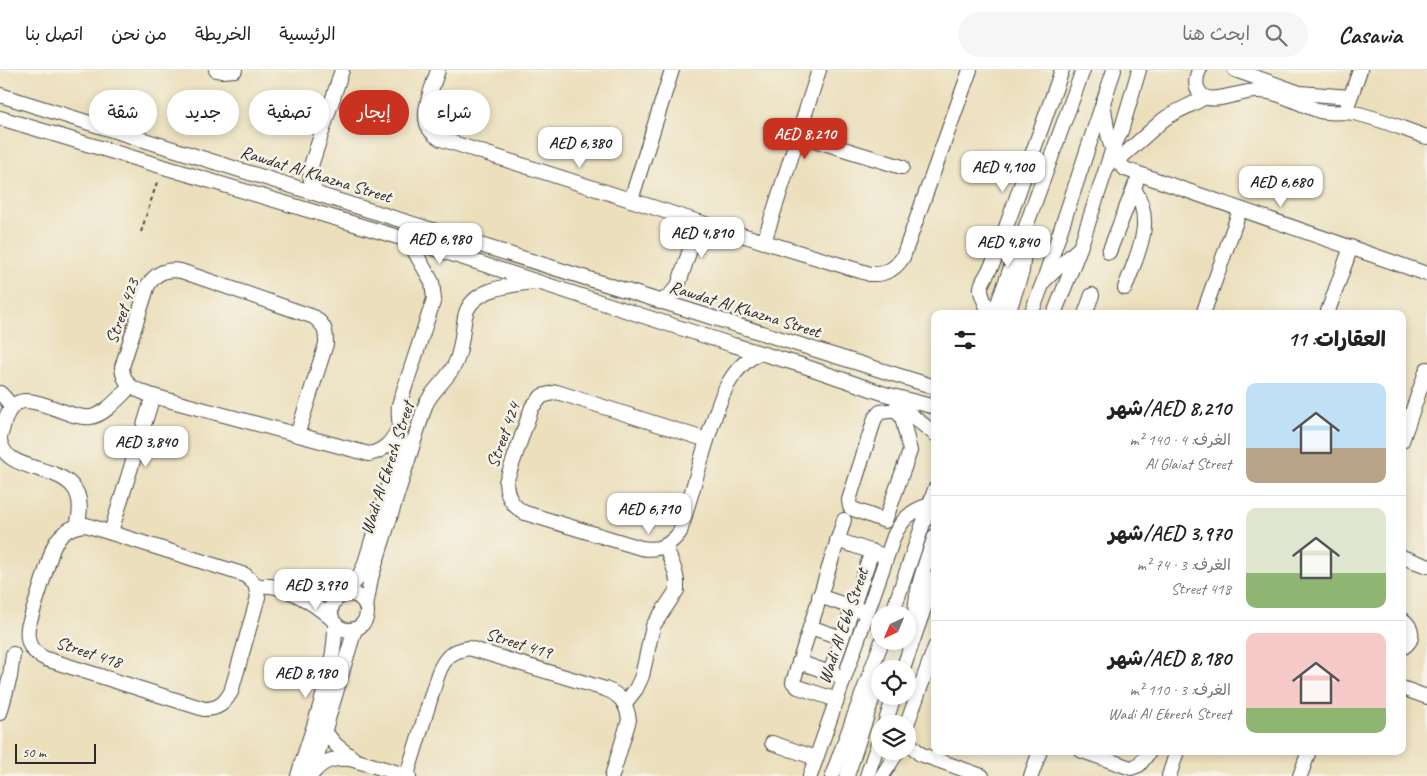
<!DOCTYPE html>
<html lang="ar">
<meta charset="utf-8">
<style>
body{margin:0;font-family:Caveat,"Playpen Sans Arabic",sans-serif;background:#f6f6f6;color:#222;direction:rtl;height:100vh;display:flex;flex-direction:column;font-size:19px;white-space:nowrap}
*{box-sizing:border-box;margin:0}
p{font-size:16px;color:#767676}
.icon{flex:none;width:28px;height:28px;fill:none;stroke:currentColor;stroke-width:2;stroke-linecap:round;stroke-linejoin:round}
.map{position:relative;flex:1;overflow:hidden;direction:ltr}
.drawer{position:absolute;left:931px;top:240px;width:475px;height:445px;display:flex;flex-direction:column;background:#fff;border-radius:10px;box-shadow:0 2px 8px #0003;direction:rtl}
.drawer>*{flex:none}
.top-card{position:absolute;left:15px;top:20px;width:475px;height:45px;direction:rtl;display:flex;gap:10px}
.needle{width:32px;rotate:224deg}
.tools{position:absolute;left:871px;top:535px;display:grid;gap:10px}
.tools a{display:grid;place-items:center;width:45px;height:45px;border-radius:50%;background:#fff;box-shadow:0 2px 8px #0003;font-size:25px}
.scale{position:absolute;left:15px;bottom:12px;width:81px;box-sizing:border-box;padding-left:5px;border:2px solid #2b2b2b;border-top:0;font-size:14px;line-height:18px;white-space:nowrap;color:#2b2b2b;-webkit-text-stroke:4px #f7f3e8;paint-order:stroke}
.price{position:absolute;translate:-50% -42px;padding:0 11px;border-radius:10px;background:#fff;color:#222;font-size:16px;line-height:32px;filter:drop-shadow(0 1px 2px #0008)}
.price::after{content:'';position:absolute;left:50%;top:30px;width:15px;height:11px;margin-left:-8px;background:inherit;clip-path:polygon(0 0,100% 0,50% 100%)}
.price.selected{background:#c8321e;color:#fff}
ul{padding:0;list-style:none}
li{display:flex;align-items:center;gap:15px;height:125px;padding:0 20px}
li+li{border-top:1px solid #e0e0e0}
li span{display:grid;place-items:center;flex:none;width:140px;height:100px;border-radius:10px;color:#555}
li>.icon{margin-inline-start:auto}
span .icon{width:60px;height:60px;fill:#fffc;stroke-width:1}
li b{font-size:21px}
h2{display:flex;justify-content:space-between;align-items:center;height:60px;padding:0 20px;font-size:21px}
.chip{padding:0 18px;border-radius:22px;background:#fff;box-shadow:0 2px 8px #0003;font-size:18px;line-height:45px}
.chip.selected{background:#c8321e;color:#fff}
header{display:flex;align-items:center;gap:30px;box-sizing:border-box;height:70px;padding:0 25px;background:#fff;border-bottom:1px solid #e0e0e0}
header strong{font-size:24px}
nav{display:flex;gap:28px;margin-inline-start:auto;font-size:18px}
.search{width:350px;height:45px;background:#f6f6f6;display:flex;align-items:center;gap:12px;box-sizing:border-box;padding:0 18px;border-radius:28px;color:#767676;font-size:19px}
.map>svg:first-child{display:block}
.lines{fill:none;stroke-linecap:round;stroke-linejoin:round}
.minor-casing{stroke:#484641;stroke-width:16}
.path{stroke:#484641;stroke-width:2;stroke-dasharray:4 4;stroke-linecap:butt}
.minor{stroke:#fff;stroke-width:14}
.labels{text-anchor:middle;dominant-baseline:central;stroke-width:5;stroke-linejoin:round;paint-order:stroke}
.street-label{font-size:18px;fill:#2b2b2b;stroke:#f7f3e8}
</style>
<header>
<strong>Casavia</strong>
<div class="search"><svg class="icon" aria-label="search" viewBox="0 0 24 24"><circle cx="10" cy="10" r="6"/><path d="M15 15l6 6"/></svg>ابحث هنا</div>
<nav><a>الرئيسية</a><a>الخريطة</a><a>من نحن</a><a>اتصل بنا</a></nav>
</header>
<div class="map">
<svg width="1427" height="706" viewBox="0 0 1427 706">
<rect width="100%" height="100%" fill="#f7f3e8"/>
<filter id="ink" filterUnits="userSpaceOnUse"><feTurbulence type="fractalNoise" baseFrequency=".02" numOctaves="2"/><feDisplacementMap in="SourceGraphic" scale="10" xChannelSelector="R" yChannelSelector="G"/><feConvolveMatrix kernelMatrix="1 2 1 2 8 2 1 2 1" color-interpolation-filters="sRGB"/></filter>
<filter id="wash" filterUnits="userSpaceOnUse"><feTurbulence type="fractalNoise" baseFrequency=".0096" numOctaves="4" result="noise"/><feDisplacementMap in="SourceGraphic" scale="20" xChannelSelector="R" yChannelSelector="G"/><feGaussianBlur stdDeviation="1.12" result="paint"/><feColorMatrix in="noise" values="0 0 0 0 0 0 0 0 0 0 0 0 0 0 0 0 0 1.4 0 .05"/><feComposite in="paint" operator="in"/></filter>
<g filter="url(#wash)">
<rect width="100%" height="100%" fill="#ebdfbc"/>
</g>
<g filter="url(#ink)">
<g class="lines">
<g class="minor-casing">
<g id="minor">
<path d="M 216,0 L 223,1 L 235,0"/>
<path d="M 438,0 C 431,23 413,55 441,69 L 699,152 L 870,204 C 884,205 895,200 903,187 L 970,0"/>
<path d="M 1199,0 C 1195,10 1194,21 1205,27 C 1216,33 1244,20 1258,21 C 1279,21 1300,35 1320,41 C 1331,44 1343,41 1354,43 C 1379,48 1403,59 1427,67"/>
<path d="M 1235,0 L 1300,23 L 1350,27"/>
<path d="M 0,25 L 935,317"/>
<path d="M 1103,32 C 1107,54 1107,82 1125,99 L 1427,204"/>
<path d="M 1348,34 L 1360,0"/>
<path d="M 0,48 L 408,170 L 733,275 L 801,295 L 885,324 L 935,337"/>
<path d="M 798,65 L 902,97"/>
<path d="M 1117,91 L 1163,50 C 1176,40 1191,36 1205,27"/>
<path d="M 316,123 L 311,111 L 310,99 L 342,0"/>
<path d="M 631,130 L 672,0"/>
<path d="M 764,172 L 819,0"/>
<path d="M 1109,182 L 1136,113"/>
<path d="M 1045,210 L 1077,180"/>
<path d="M 1125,218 C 1137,184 1156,152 1134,119"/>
<path d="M 660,232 L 670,225 L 678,216 L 699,152"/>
<path d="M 990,244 C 975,212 980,220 994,191 L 1062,0"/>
<path d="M 994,244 L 1083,0"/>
<path d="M 1008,244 L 1022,201 L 1025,172"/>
<path d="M 1031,244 L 1044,210 L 1114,0"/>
<path d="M 1054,244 L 1080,178 L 1112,81 L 1121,61 L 1139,0"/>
<path d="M 1085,244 L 1092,225"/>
<path d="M 1203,244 L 1240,140"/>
<path d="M 1327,244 L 1351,177"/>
<path d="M 557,322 L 707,370 L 680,462 C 670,476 658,481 641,478 L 525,443 C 512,436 507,427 506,412 L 532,337 L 542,326 Z"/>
<path d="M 0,323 L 5,328 L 12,337"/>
<path d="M 897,334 L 935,364"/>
<path d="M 889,341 L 896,341 L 902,347 L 910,381 L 885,451 L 853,439 L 850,437 L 849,430 L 875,348 L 880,342 Z"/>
<path d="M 297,365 L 326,274 C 326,259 325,256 314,247 L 181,201 C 166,198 156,203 148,215 L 122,297 C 123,317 137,320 153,326 L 369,384 C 385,381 393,370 400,356"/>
<path d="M 0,367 C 3,359 4,349 9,341 C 24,314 67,351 91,347 C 106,344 119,327 130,317"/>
<path d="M 0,370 C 6,413 97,384 77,456"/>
<path d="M 707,370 C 718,338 725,300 759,283"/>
<path d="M 1402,371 L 1427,299"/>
<path d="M 86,455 L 245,505 L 255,514 L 258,527 L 231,622 C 224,634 218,639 204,639 L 46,589 C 31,582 26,573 28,557 L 53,478 C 60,463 70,456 86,455 Z"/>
<path d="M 111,462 L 153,326"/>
<path d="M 837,470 L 879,484"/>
<path d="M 1402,487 L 1427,496"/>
<path d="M 256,517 C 280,510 315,534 332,549"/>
<circle cx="349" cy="542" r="18"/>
<path d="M 345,524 L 358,508 L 364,496 L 400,378 C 403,363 397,350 399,335 L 434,229 L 432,212 L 408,170"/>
<path d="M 819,526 L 860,540"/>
<path d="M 366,537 L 371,508 L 425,336 C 432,319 449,309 456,292 C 462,278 462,262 465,247 C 470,218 511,215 535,212"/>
<path d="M 892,544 L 935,419"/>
<path d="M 1402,549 C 1414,558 1415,570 1402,578"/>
<path d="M 810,557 L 842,568"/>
<path d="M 915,564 C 913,524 922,503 935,466"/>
<path d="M 799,592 L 839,606"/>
<path d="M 903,599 L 935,507"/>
<path d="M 830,603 L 872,481"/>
<path d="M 1402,618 L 1427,627"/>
<path d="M 837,630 L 798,617 L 793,612 L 844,450"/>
<path d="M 625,633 L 636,619 L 642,606 L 653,556 L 677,520 L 677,511 L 675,501 L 666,477"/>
<path d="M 0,643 L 10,607 L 13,584"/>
<path d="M 885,654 L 894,626"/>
<path d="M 907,654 L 935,577"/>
<path d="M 325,662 L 336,675 L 354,689"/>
<path d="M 908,672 L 920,684 L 982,706"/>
<path d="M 772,673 L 816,688"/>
<path d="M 1082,681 L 1131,698 L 1139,695 L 1150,681"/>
<path d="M 313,703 C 323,690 334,688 350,689 L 409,706"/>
<path d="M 407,705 L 438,604 C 445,587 451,581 469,578 L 605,619 C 620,624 627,634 629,650 L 612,706"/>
<path d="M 298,706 C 311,661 336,600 335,554"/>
<path d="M 311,706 L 355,559"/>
<path d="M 810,706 L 894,466 C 902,449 912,440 930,435"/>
<path d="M 832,706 L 882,571"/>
<path d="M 847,706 L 872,630 L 875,607"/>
<path d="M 867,706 L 880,668"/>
<path d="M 882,706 L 898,681"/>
<path d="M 1031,706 L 1040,681"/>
<path d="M 1169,706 L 1177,681"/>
<path d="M 1300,706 L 1309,681"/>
</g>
</g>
<path class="path" d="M 141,162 L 158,109"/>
<use href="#minor" class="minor"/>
</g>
</g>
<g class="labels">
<g class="street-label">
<text transform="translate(316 104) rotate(17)">Rawdat Al Khazna Street</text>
<text transform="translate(745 239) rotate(17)">Rawdat Al Khazna Street</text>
<text transform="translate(122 241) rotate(-70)">Street 423</text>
<text transform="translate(503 365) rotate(-70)">Street 424</text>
<text transform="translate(387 398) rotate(-72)">Wadi Al Ekresh Street</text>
<text transform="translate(843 556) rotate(-71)">Wadi Al Ebb Street</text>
<text transform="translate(519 573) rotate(17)">Street 419</text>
<text transform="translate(89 582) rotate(18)">Street 418</text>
</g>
</g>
</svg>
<div class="tools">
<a><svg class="needle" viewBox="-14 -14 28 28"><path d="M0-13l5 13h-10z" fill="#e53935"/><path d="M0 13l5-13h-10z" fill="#767676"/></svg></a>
<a><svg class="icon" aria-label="locate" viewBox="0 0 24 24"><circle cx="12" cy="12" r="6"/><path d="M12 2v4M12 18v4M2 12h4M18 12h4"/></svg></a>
<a><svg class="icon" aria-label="layers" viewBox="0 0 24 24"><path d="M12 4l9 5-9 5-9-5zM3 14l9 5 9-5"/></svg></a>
</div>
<div class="scale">50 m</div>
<b class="price selected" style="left:805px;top:90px">AED 8,210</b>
<b class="price" style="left:580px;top:99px">AED 6,380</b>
<b class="price" style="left:1003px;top:123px">AED 4,100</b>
<b class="price" style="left:1281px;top:138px">AED 6,680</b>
<b class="price" style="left:702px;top:189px">AED 4,810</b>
<b class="price" style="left:440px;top:195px">AED 6,980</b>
<b class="price" style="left:1008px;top:198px">AED 4,840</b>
<b class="price" style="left:146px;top:398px">AED 3,840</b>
<b class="price" style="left:649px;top:465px">AED 6,710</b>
<b class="price" style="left:316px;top:541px">AED 3,970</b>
<b class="price" style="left:306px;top:629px">AED 8,180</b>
<div class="top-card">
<a class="chip">شراء</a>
<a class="chip selected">إيجار</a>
<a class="chip">تصفية</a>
<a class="chip">جديد</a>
<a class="chip">شقة</a>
</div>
<section class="drawer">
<h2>العقارات: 11<svg class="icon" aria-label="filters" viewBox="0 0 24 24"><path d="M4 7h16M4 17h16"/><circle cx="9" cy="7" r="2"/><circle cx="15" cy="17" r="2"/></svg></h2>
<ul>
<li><span style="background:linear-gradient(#bfe0f5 65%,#b9a48a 0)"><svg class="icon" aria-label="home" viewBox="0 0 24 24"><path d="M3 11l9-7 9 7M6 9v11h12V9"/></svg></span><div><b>AED 8,210/شهر</b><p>الغرف: 4 · 140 m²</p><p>Al Glaiat Street</p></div></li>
<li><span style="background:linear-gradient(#dfe7d0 65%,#8fb573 0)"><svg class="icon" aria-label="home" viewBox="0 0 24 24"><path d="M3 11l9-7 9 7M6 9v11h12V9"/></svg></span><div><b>AED 3,970/شهر</b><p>الغرف: 3 · 74 m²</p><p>Street 418</p></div></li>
<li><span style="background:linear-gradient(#f6c9c9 75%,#8fb573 0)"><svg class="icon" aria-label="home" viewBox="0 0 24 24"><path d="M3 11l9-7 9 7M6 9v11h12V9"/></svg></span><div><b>AED 8,180/شهر</b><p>الغرف: 3 · 110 m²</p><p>Wadi Al Ekresh Street</p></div></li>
</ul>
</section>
</div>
